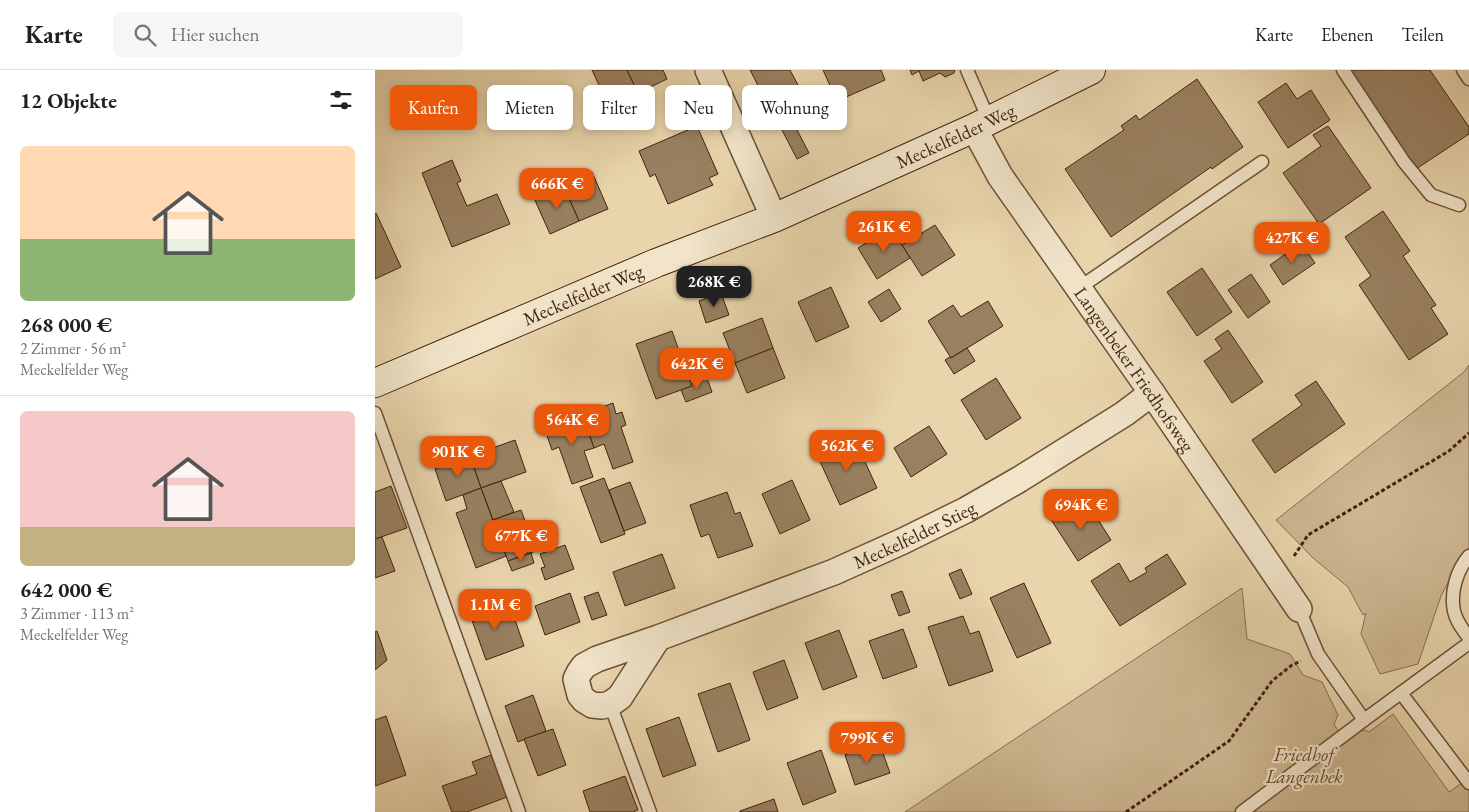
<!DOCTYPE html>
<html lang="de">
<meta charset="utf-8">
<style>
body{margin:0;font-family:"EB Garamond",serif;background:#f6f6f6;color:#202124;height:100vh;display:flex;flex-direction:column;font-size:19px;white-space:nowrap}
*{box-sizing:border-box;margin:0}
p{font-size:16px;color:#757577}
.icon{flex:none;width:28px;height:28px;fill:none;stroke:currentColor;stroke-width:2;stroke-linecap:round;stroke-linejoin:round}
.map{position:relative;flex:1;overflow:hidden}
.side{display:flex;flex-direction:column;background:#fff;width:375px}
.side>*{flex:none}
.top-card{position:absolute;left:15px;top:15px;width:475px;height:45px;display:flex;gap:10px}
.price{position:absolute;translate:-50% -42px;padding:0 11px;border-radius:10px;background:#ea580c;color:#fff;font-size:16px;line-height:32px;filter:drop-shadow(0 1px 2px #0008)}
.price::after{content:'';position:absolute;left:50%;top:30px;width:15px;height:11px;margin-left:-8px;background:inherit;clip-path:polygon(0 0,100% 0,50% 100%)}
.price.active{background:#222;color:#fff}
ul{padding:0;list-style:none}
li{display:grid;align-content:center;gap:10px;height:265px;padding:0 20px}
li+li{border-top:1px solid #e0e0e0}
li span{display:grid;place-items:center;height:155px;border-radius:8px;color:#555}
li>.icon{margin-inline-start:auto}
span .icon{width:90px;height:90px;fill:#fffc;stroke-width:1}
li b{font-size:21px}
h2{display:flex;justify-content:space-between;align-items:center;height:60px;padding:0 20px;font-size:21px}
.chip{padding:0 18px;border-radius:8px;background:#fff;box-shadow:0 2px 8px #0003;font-size:18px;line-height:45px}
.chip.active{background:#ea580c;color:#fff}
header{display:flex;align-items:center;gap:30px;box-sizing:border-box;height:70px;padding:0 25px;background:#fff;border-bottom:1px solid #e0e0e0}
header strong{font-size:24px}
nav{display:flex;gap:28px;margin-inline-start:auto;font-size:18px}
.search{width:350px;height:45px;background:#f6f6f6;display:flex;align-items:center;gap:12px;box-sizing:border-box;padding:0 18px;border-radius:8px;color:#757577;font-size:19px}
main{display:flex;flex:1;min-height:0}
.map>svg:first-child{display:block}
.green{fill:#cdb791;stroke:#886d4f}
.building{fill:#998060;stroke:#42230d}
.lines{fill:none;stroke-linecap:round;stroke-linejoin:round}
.service-casing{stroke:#6c5035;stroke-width:15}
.minor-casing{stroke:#6c5035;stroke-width:28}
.secondary-casing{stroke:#42230d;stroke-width:30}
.path{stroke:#42230d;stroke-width:3;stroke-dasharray:4 2.5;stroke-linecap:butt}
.service{stroke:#f1e4c9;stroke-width:12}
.minor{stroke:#f1e4c9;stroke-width:25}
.secondary{stroke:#f1e4c9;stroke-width:28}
.labels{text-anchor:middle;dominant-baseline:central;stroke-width:4.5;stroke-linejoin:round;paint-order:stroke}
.street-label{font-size:19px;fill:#42230d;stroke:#f1e4c9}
.park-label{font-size:19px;font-style:italic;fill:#65482e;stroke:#f1e4c9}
</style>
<header>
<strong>Karte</strong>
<div class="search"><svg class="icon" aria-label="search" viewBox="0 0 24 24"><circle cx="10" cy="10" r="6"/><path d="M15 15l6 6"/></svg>Hier suchen</div>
<nav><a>Karte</a><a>Ebenen</a><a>Teilen</a></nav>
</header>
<main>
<section class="side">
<h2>12 Objekte<svg class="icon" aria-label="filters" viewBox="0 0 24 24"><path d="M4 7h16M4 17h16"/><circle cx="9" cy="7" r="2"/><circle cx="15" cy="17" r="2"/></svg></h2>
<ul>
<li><span style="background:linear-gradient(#ffd9b3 60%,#8fb573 0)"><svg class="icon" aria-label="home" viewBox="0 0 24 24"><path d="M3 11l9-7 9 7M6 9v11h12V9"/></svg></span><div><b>268 000 €</b><p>2 Zimmer · 56 m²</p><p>Meckelfelder Weg</p></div></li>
<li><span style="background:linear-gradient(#f6c9c9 75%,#c2b280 0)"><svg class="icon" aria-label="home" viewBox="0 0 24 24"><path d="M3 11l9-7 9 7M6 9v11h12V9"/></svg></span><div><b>642 000 €</b><p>3 Zimmer · 113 m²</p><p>Meckelfelder Weg</p></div></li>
</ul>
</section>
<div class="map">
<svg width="1094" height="742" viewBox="0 0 1094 742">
<rect width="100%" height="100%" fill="#e9d5ac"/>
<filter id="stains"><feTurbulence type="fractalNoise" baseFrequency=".004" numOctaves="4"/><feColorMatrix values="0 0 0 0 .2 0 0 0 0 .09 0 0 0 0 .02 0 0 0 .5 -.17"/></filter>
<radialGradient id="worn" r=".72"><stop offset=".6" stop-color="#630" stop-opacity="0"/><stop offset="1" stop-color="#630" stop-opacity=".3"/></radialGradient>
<g class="green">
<path d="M 1094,295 L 1094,478 L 1090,481 L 1066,526 L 1043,594 L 1005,604 L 986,564 L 991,543 L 988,545 L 973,517 L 938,488 L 901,450 L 1089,302 Z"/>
<path d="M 867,518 L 872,569 L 915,584 L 928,605 L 947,612 L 963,645 L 959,654 L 967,667 L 990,660 L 994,662 L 1018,644 L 1074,722 L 1094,708 L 1094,742 L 530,742 Z"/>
</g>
<g class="building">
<path d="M 217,0 L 252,0 L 263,23 L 234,37 Z"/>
<path d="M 252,0 L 288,0 L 292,9 L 263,23 Z"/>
<path d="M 375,0 L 415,0 L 424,17 L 392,33 Z"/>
<path d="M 448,0 L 506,0 L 510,10 L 462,31 Z"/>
<path d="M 535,0 L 580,0 L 579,3 L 570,7 L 565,3 L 548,11 L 544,1 L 537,5 Z"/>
<path d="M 976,0 L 1055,0 L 1094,57 L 1094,64 L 1041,99 Z"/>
<path d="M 822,9 L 868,77 L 837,99 L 836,97 L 736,167 L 690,99 L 749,60 L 746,56 L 761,45 L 764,50 Z"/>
<path d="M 911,13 L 922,29 L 936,20 L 955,50 L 913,78 L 883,32 Z"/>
<path d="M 419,54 L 434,83 L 422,89 L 407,60 Z"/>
<path d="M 322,56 L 343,104 L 334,108 L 338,115 L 293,134 L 280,104 L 275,107 L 264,81 Z"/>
<path d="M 953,56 L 996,118 L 944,154 L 908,103 L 946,76 L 938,65 Z"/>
<path d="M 77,90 L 86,111 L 82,113 L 92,136 L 122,124 L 135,154 L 77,177 L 47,103 Z"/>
<path d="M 217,102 L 233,139 L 204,151 L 188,115 Z"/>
<path d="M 188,115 L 204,151 L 175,164 L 159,128 Z"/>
<path d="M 1008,141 L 1035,181 L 1028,186 L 1061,235 L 1056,238 L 1073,264 L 1034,290 L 984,215 L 996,206 L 970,167 Z"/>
<path d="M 1,143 L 26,197 L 0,209 L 0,144 Z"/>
<path d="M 560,155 L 580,185 L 547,206 L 527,175 Z"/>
<path d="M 516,157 L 535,188 L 502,209 L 483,178 Z"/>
<path d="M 926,173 L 940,193 L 908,215 L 895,195 Z"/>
<path d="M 827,198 L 857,242 L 822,266 L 792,222 Z"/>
<path d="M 876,204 L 895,232 L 873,248 L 853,220 Z"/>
<path d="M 456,217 L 474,257 L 441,272 L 423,232 Z"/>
<path d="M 514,219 L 526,239 L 506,252 L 493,232 Z"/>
<path d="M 346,223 L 354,245 L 331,253 L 324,231 Z"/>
<path d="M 613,231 L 628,256 L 576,288 L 553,251 L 578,235 L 586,247 Z"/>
<path d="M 387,248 L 398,278 L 360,293 L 348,263 Z"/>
<path d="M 853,260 L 888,312 L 857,333 L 829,291 L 847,279 L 840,269 Z"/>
<path d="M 297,261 L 307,289 L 301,291 L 305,302 L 311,300 L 317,316 L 281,329 L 261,274 Z"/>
<path d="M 398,278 L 410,308 L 372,323 L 360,293 Z"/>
<path d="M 592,278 L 600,291 L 579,304 L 570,290 L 575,287 L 576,288 Z"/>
<path d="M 332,308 L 337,322 L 311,332 L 306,320 L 317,316 L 316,314 Z"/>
<path d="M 621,308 L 646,348 L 611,370 L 586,330 Z"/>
<path d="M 941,311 L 970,354 L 900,403 L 877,370 L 927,335 L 920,325 Z"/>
<path d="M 238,333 L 241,344 L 247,342 L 251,355 L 246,357 L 258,392 L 238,399 L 229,374 L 219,378 L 207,344 Z"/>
<path d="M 207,344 L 219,378 L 209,381 L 218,407 L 197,414 L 184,377 L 177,380 L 169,357 Z"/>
<path d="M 554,356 L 572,384 L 536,407 L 519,378 Z"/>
<path d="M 479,368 L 502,418 L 465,435 L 442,385 Z"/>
<path d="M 140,370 L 151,402 L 106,418 L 95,386 Z"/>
<path d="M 95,386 L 106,418 L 71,431 L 60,399 Z"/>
<path d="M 229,408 L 250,464 L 226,473 L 205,417 Z"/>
<path d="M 417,410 L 435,450 L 405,464 L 387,424 Z"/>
<path d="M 126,411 L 139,442 L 118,450 L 106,418 Z"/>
<path d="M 255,412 L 271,453 L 249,461 L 234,420 Z"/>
<path d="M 16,416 L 32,458 L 0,469 L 0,422 Z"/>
<path d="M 106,418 L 131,486 L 101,498 L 81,443 L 92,439 L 88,425 Z"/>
<path d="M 352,422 L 360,444 L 365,442 L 378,476 L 343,488 L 334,464 L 326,467 L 315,435 Z"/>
<path d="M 695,435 L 702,446 L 715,437 L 736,470 L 703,491 L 675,448 Z"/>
<path d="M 146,440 L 161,481 L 133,491 L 118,450 Z"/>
<path d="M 7,467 L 20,501 L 0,508 L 0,469 Z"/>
<path d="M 190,475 L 199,499 L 170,510 L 166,498 L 170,497 L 165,484 Z"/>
<path d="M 156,483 L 159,493 L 137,501 L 133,491 Z"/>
<path d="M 287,484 L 300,518 L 250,536 L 238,502 Z"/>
<path d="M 792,484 L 811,514 L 745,556 L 716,511 L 744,493 L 755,512 L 772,502 L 770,498 Z"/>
<path d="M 586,499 L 597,524 L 585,529 L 574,504 Z"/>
<path d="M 649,513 L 676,573 L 642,588 L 615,528 Z"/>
<path d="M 527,521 L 535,542 L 524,546 L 516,525 Z"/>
<path d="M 223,522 L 232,545 L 217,550 L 209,527 Z"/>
<path d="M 195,523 L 205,552 L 170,565 L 160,536 Z"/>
<path d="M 112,532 L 118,548 L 137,541 L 149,576 L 111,590 L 93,539 Z"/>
<path d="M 588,546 L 595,564 L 604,561 L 618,601 L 574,616 L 553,557 Z"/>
<path d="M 528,559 L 542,597 L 508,609 L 494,571 Z"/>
<path d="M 464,560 L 482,607 L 448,620 L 430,573 Z"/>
<path d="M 2,561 L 12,590 L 0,600 L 0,562 Z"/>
<path d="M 409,590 L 423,628 L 392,640 L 378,602 Z"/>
<path d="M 355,613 L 375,670 L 343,682 L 323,624 Z"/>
<path d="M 158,625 L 171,661 L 143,672 L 130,636 Z"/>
<path d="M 11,646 L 31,705 L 0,716 L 0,650 Z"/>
<path d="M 304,647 L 321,695 L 288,707 L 271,659 Z"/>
<path d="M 178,659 L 191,695 L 163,706 L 149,669 Z"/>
<path d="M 504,672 L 515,703 L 480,715 L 470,685 Z"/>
<path d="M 446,680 L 461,722 L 428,735 L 412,693 Z"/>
<path d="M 116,685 L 132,727 L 92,742 L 77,742 L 67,716 L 102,704 L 97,692 Z"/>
<path d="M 250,706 L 263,740 L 258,742 L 215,742 L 208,721 Z"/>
<path d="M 399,729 L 403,742 L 365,742 L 365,741 Z"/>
</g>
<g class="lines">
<g class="service-casing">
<g id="service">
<path d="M 592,0 L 614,50"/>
<path d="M 968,0 L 1029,92 L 1056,125 L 1084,135"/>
<path d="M 1088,0 L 1094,9"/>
<path d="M 704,218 L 887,92"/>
<path d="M 0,343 L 144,742"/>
<path d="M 1094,486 C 1082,500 1075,522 1079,541 C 1081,551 1088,560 1094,568"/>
<path d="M 924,539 L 943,584 L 989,650 L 1094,573"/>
<path d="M 1026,623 L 1094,713"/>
<path d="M 235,634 L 275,742"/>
<path d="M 867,742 L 989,650"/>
</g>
</g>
<g class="minor-casing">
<g id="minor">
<path d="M 333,0 L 399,148"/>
<path id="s1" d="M 599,58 L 625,106 L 777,323 L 924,539"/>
<path id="s2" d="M 283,568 L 245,627 L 235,634 L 227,636 L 217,635 L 209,630 L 205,625 L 201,609 L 204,603 L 209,596 L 222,589 L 283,568 L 459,502 L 528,471 L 591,440 L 645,409 L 749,344 L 777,323"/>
</g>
</g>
<g class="secondary-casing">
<g id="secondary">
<path id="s3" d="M 0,313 L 281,193 L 399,148 L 599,58 L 716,0"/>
</g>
</g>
<g class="path">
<path d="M 919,486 L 933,465 L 1074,381 L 1094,363"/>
<path d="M 751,742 L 854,671 L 897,611 L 917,595 L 926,591"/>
</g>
<use href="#service" class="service"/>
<use href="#minor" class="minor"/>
<use href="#secondary" class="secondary"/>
</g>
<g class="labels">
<g class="street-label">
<text stroke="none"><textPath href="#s3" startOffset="631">Meckelfelder Weg</textPath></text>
<text stroke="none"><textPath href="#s3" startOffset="226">Meckelfelder Weg</textPath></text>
<text stroke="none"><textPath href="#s1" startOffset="290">Langenbeker Friedhofsweg</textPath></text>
<text stroke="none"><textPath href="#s2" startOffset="504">Meckelfelder Stieg</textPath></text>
</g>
<g class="park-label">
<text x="929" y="684">Friedhof<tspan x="929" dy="22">Langenbek</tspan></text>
</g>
</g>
<rect width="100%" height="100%" filter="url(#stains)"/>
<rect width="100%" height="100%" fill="url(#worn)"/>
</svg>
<b class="price" style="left:182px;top:140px">666K €</b>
<b class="price" style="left:509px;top:183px">261K €</b>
<b class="price" style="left:917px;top:194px">427K €</b>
<b class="price active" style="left:339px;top:238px">268K €</b>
<b class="price" style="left:322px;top:320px">642K €</b>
<b class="price" style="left:197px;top:376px">564K €</b>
<b class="price" style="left:472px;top:402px">562K €</b>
<b class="price" style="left:83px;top:408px">901K €</b>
<b class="price" style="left:706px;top:461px">694K €</b>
<b class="price" style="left:146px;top:492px">677K €</b>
<b class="price" style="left:120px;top:561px">1.1M €</b>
<b class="price" style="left:492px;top:694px">799K €</b>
<div class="top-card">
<a class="chip active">Kaufen</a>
<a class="chip">Mieten</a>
<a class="chip">Filter</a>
<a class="chip">Neu</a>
<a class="chip">Wohnung</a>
</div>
</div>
</main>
